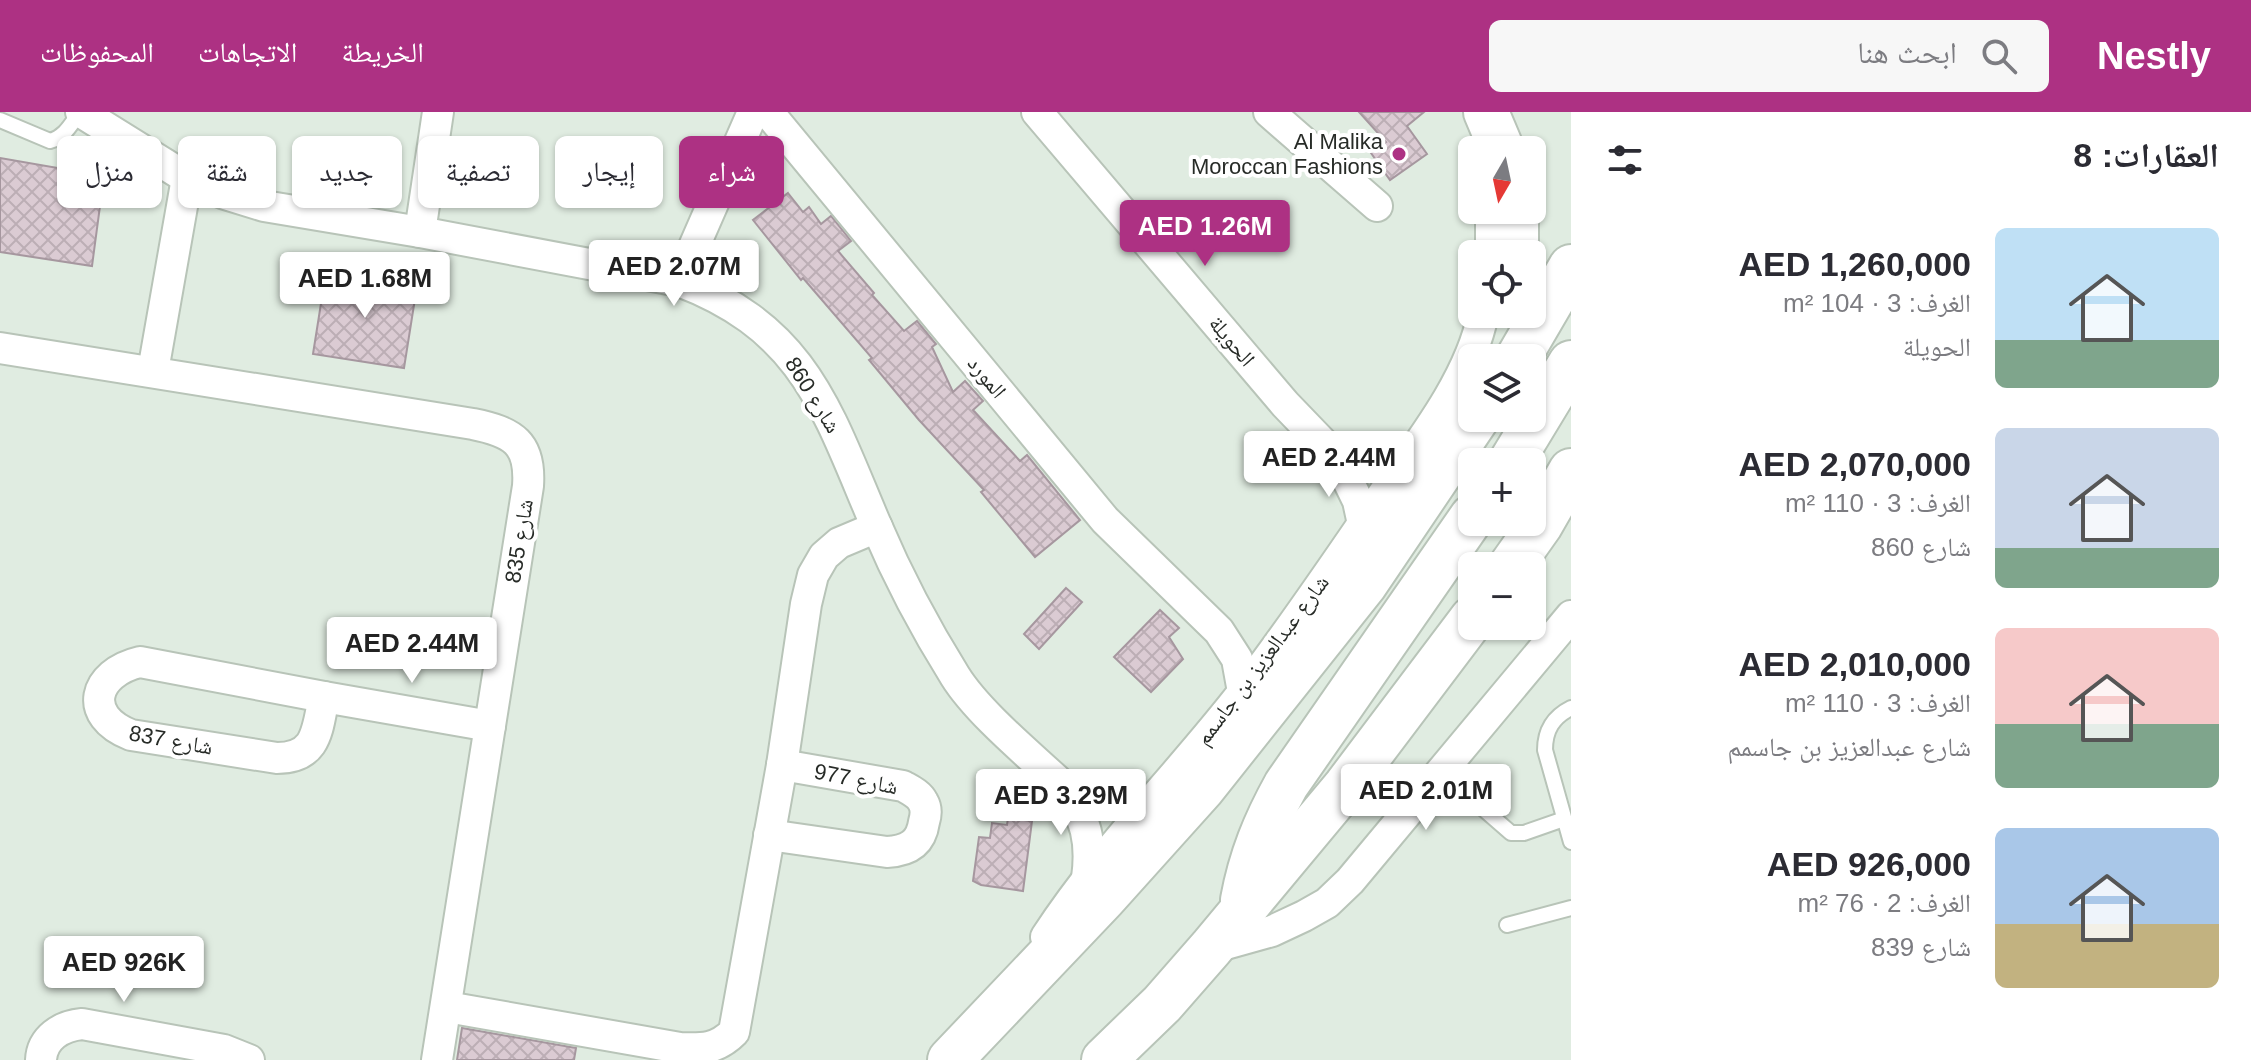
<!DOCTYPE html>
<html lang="ar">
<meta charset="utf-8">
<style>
body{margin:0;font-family:Arial,"Noto Naskh Arabic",sans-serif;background:#f7f7f7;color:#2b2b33;direction:rtl;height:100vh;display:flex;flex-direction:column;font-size:30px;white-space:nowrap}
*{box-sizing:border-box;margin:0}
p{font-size:26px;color:#7c7c81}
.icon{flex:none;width:44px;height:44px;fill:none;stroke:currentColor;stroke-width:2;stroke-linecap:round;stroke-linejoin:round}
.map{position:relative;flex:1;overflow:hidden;direction:ltr}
.side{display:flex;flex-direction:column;background:#fff;width:680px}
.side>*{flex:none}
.top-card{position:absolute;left:24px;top:24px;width:760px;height:72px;direction:rtl;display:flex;gap:16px}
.needle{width:52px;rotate:189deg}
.fabs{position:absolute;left:1458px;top:24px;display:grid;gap:16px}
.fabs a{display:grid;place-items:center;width:88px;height:88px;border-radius:12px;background:#fff;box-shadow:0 2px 6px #0004;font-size:40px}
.price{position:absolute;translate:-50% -68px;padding:0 18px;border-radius:8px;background:#fff;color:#222;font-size:26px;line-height:52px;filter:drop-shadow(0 2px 4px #0008)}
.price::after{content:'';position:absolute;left:50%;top:48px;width:24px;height:18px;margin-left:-12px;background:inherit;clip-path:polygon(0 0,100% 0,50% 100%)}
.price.selected{background:#ad3183;color:#fff}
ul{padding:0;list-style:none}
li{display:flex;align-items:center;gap:24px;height:200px;padding:0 32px}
li span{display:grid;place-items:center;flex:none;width:224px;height:160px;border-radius:12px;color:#555}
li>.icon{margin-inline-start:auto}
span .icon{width:96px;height:96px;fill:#fffc;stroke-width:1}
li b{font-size:34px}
h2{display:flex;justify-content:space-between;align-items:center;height:96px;padding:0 32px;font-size:34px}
.chip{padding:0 28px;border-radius:12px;background:#fff;box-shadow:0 2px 6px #0004;font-size:28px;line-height:72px}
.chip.selected{background:#ad3183;color:#fff}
header{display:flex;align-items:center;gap:48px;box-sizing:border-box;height:112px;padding:0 40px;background:#ad3183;color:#fff}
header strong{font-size:38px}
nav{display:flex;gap:44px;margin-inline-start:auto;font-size:28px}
.search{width:560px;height:72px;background:#f7f7f7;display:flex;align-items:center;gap:20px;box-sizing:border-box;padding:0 28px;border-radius:12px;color:#7c7c81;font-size:30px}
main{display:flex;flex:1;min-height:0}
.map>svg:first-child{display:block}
.building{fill:url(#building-cross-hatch);stroke:#a6979f;stroke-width:2}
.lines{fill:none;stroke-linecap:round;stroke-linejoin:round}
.lane-casing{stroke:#b8c4b8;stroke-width:18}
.street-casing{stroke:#b8c4b8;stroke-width:34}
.primary-casing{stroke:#b8c4b8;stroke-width:48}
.lane{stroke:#fff;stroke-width:14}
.street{stroke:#fff;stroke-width:30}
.primary{stroke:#fff;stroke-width:44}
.poi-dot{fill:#ad3183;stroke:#fff;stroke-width:3}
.labels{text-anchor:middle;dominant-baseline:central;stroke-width:8;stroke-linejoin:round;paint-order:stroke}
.poi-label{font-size:22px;fill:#272b27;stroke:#fff;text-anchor:end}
.street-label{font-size:22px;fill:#272b27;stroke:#fff}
</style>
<header>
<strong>Nestly</strong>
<div class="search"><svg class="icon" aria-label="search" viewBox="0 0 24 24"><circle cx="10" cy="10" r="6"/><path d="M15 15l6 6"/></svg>ابحث هنا</div>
<nav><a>الخريطة</a><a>الاتجاهات</a><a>المحفوظات</a></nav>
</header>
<main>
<section class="side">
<h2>العقارات: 8<svg class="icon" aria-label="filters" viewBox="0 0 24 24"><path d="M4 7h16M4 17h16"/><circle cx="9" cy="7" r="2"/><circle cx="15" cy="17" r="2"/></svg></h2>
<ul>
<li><span style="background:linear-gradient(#bfe0f5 70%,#7fa58c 0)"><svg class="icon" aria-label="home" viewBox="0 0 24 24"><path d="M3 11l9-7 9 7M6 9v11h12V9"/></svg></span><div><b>AED 1,260,000</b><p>الغرف: 3 · 104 m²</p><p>الحويلة</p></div></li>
<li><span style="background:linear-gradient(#c9d6e8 75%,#7fa58c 0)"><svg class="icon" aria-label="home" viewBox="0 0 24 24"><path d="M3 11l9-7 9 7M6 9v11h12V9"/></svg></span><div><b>AED 2,070,000</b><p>الغرف: 3 · 110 m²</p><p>شارع 860</p></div></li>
<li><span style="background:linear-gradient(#f6c9c9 60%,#7fa58c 0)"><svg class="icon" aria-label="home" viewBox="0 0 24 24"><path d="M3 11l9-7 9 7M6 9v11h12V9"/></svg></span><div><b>AED 2,010,000</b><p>الغرف: 3 · 110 m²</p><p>شارع عبدالعزيز بن جاسمم</p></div></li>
<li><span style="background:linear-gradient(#a9c7e8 60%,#c2b280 0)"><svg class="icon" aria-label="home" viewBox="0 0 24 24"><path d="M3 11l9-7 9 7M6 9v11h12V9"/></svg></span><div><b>AED 926,000</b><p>الغرف: 2 · 76 m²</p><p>شارع 839</p></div></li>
</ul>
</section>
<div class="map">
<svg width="1571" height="948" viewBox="0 0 1571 948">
<defs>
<pattern id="building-cross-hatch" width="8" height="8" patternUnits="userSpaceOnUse" patternTransform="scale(2)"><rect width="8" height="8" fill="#dbcbd3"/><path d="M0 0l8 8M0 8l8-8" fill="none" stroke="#bcaeb5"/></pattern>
</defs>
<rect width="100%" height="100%" fill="#e0ece1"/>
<g class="building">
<path d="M 1359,0 L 1424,0 L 1407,14 L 1427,42 L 1390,68 L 1371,41 L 1386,30 Z"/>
<path d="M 0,46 L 104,64 L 92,154 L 0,140 Z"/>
<path d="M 788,81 L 803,100 L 809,95 L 821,112 L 831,104 L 851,129 L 838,139 L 874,181 L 872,183 L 904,219 L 917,209 L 936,232 L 932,235 L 953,280 L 965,269 L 983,289 L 973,298 L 1020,349 L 1027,343 L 1080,408 L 1035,445 L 981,380 L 984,378 L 919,308 L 869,248 L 872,246 L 803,166 L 801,168 L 753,108 Z"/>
<path d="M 326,160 L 417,174 L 404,256 L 313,242 Z"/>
<path d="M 1066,476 L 1082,490 L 1039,537 L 1024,522 Z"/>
<path d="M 1160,498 L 1179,516 L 1169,525 L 1183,547 L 1151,580 L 1114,545 Z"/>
<path d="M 1008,706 L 1032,709 L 1023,779 L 981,773 L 973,769 L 979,725 L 990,726 L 992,711 L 1007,713 Z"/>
<path d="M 462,916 L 576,936 L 574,948 L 457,948 Z"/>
</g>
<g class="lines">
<g class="lane-casing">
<g id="lane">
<path d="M 0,8 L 50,29 C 65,25 71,12 80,0"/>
<path d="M 1571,596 C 1553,605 1545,618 1545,638 L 1571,730"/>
<path d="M 1457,674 L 1511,721 L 1524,721 L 1564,707"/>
<path d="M 1507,813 L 1571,796"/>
</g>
</g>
<g class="street-casing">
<g id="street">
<path d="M 81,0 L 187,66 L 225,82 L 264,94 L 420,120 L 679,169 C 806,217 827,299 876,413 C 898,465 925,516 955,564 C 978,601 1032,645 1065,676 C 1086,706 1092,730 1087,766"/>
<path d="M 768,0 L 1105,408 L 1219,519 L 1237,547 L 1243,580"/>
<path d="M 1037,0 L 1285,292 L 1337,346 L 1358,389 L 1363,412"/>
<path d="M 1269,0 L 1377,94"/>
<path d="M 420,120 L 438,0"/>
<path d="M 1491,142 L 1491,98"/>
<path d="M 679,169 L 753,0"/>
<path d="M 0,236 L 473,312 C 513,320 531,331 528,374 L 437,948"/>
<path d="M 153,259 L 187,66"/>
<path d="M 1337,346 C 1362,351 1383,352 1408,347"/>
<path d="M 140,550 L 324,585 C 317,617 318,646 277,646 L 131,623 C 82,604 93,561 140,550 Z"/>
<path d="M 324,585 L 490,614"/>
<path d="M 1065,676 L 1107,689 L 1151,691"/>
<path d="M 769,723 L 887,740 C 908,739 921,731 924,710 C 926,703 927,697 923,690 C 919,682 910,678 903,674 L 782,653"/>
<path d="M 1046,825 C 1104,736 1180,662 1244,579 C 1293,515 1338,448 1384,381 C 1421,329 1471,265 1483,202"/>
<path d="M 1211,836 L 1272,819 L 1304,804 L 1327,791 L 1350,769 L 1571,504"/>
<path d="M 447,895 L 680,936 C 703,937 717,937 734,920 L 782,653 L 806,492 L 813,463 L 824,444 L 839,431 L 877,415"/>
<path d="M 41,948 C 42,926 61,914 82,912 L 224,938 L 249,948"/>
</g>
</g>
<g class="primary-casing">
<g id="primary">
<path d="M 1486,0 L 1502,38"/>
<path d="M 1516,98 L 1516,142"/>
<path d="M 1518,246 L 1571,155"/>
<path d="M 1511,350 L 1571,251"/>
<path d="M 1511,454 L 1540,413 L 1571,359"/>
<path d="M 1243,788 C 1251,745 1265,711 1286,673 L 1472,405"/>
<path d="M 950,948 L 1104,786 L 1202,677 L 1365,472 L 1477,306"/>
<path d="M 1104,948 L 1162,892 L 1211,836 L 1346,674 L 1472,507"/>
</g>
</g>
<use href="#lane" class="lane"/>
<use href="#street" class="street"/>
<use href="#primary" class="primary"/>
</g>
<circle class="poi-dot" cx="1399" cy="42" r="8"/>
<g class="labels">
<g class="poi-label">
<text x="1383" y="29">Al Malika<tspan x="1383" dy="25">Moroccan Fashions</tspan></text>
</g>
<g class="street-label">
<text transform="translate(1232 229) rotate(50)">الحويلة</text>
<text transform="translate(987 265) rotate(51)">المورد</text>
<text transform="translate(813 283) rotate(58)">شارع 860</text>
<text transform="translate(519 429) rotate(-81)">شارع 835</text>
<text transform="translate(1262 548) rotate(-53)">شارع عبدالعزيز بن جاسمم</text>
<text transform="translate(171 628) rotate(10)">شارع 837</text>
<text transform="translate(856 667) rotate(11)">شارع 977</text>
</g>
</g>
</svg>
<div class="fabs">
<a><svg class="needle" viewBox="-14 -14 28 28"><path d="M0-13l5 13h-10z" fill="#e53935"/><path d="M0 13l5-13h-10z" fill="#7c7c81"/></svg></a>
<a><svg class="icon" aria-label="locate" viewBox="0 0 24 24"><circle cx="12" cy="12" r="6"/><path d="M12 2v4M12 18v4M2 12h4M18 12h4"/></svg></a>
<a><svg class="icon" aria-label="layers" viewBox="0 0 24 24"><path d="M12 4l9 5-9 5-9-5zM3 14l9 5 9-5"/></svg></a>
<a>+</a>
<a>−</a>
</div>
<b class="price selected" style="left:1205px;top:156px">AED 1.26M</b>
<b class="price" style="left:674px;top:196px">AED 2.07M</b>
<b class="price" style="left:365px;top:208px">AED 1.68M</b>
<b class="price" style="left:1329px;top:387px">AED 2.44M</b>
<b class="price" style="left:412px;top:573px">AED 2.44M</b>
<b class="price" style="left:1426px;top:720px">AED 2.01M</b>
<b class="price" style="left:1061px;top:725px">AED 3.29M</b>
<b class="price" style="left:124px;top:892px">AED 926K</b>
<div class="top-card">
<a class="chip selected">شراء</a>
<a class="chip">إيجار</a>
<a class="chip">تصفية</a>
<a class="chip">جديد</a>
<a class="chip">شقة</a>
<a class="chip">منزل</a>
</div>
</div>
</main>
